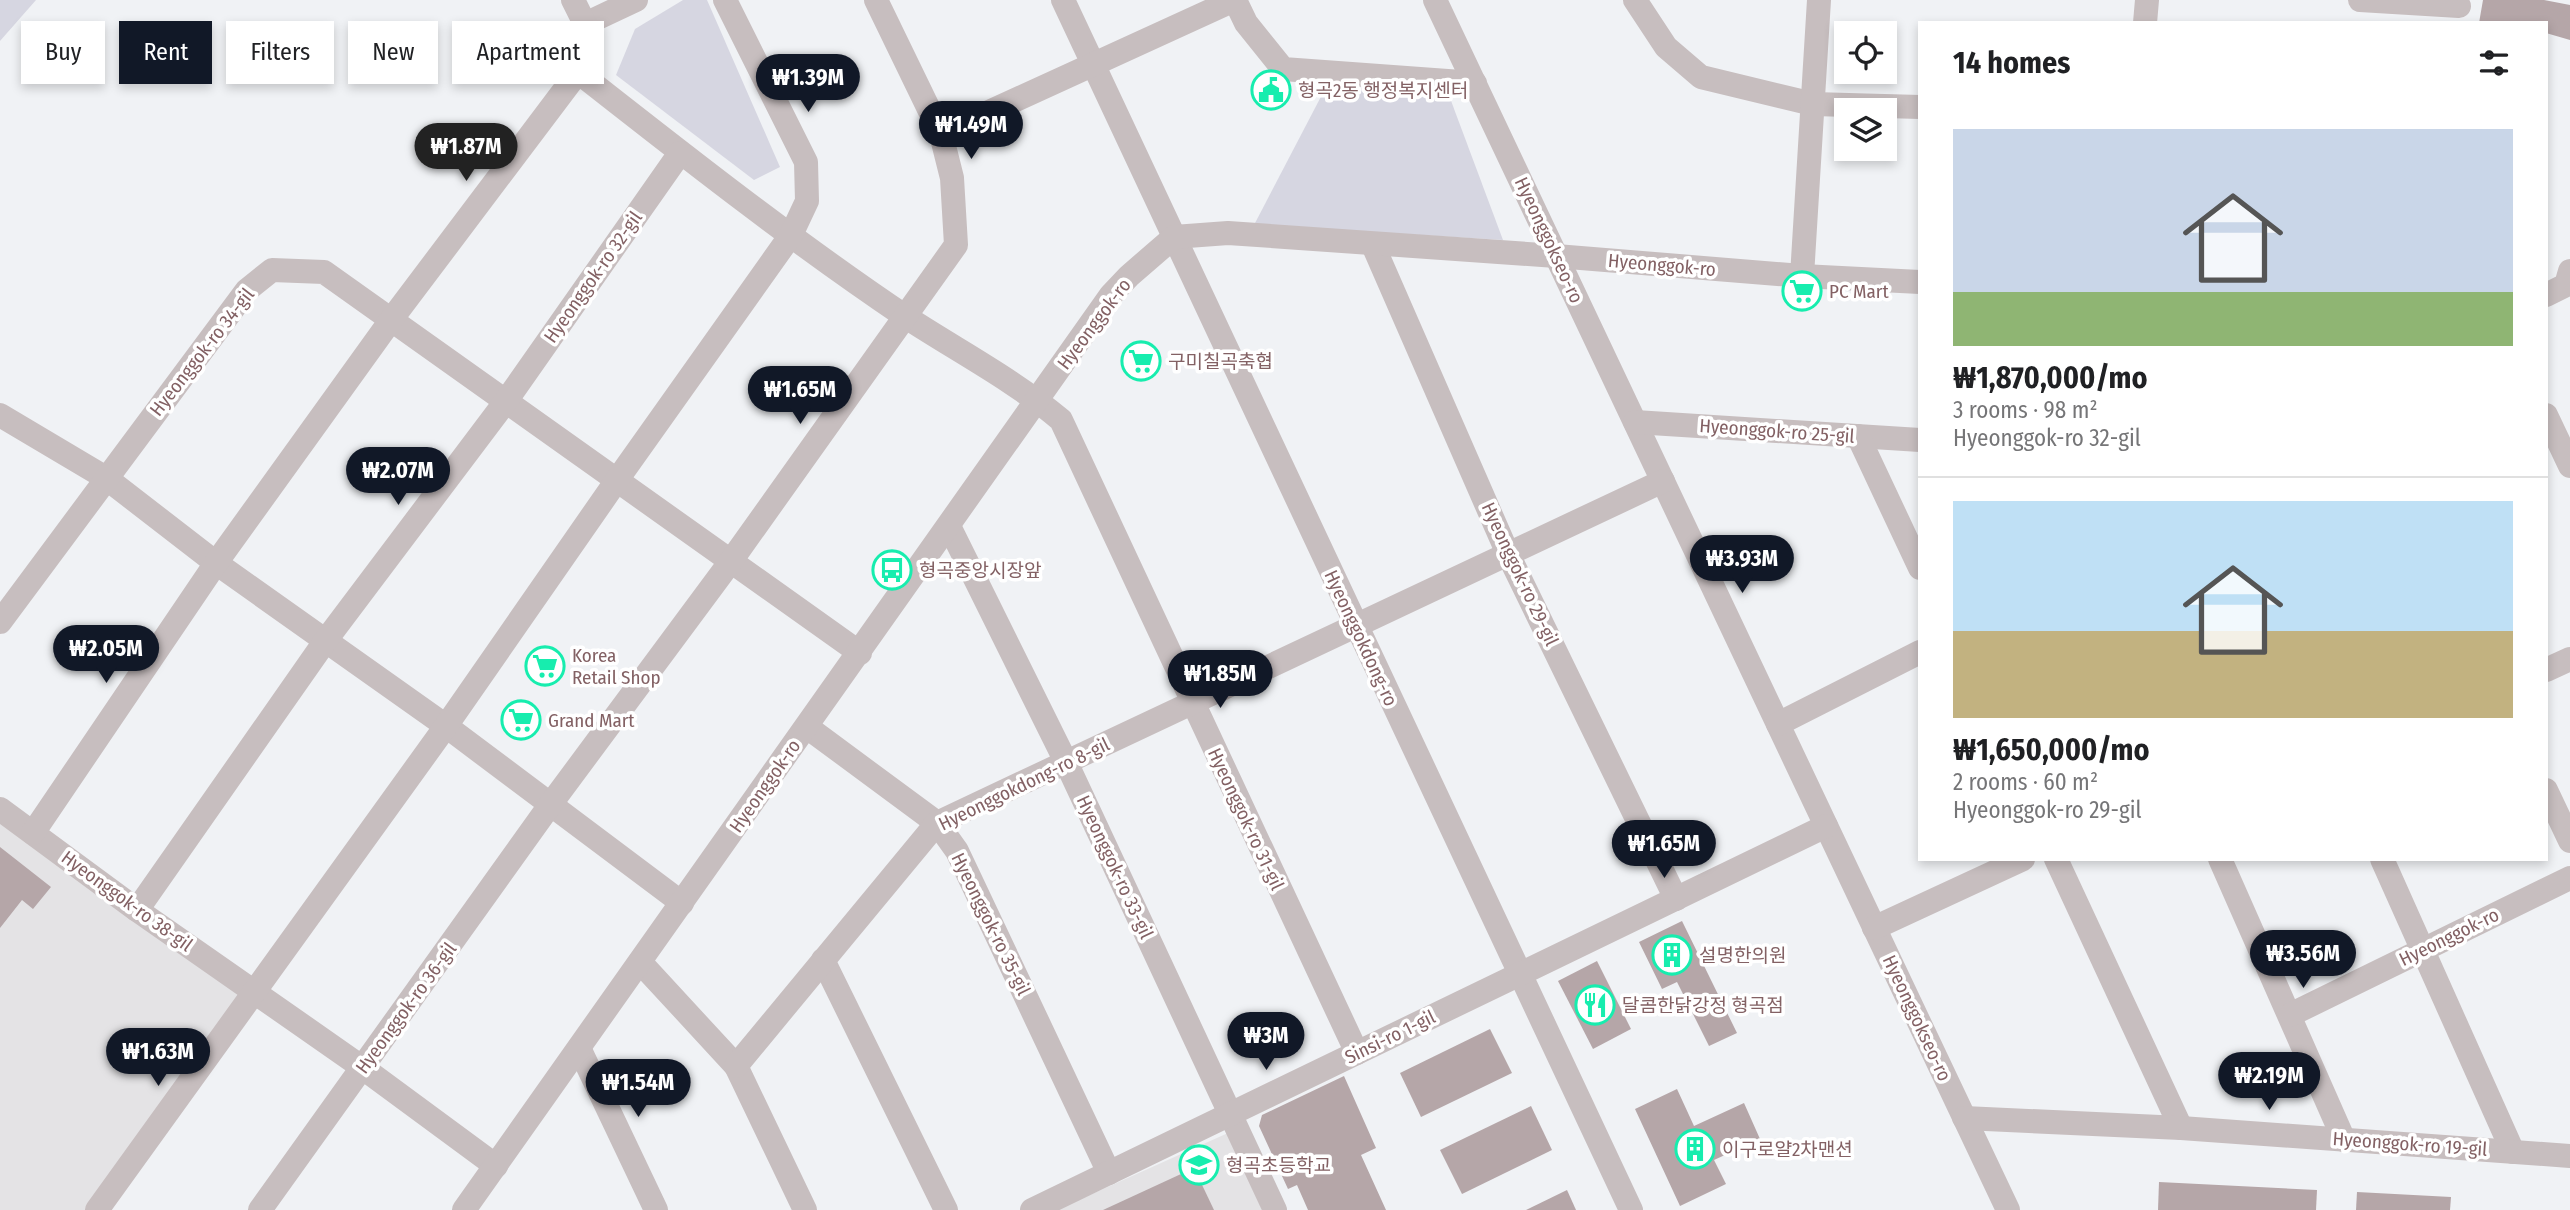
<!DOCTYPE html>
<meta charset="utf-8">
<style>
body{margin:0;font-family:"Fira Sans Condensed","Noto Sans KR",sans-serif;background:#f2f2f2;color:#202124;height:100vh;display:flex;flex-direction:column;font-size:26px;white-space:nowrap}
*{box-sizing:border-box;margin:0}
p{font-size:23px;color:#757577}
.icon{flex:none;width:38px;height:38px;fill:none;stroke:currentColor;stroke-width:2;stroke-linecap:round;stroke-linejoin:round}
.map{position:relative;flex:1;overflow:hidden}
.side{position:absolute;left:1918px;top:21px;width:630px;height:840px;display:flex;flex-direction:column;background:#fff;border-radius:0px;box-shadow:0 4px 10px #0003}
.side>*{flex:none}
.hud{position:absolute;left:21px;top:21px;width:665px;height:63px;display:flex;gap:14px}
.controls{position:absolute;left:1834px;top:21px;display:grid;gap:14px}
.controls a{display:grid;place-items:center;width:63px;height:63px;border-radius:0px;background:#fff;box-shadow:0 4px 10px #0003;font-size:35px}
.price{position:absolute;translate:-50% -60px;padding:0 16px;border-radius:24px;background:#111827;color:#fff;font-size:23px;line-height:46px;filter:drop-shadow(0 2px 4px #0008)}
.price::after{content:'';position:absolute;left:50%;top:42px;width:21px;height:16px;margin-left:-10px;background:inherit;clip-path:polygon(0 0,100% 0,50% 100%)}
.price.selected{background:#222;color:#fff}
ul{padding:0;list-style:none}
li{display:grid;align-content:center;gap:14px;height:371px;padding:0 35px}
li+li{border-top:2px solid #e0e0e0}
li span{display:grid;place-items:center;height:217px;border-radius:0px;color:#555}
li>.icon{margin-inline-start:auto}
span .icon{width:126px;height:126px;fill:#fffc;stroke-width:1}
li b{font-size:30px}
h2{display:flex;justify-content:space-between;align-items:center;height:84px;padding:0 35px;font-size:30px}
.pill{padding:0 24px;border-radius:0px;background:#fff;box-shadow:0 4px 10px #0003;font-size:24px;line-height:63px}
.pill.selected{background:#111827;color:#fff}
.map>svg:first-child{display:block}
.built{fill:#e4e3e5}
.green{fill:#d6d6e1}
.building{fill:#b5a6a8}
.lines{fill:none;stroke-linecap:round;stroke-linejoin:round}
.minor{stroke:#c7bebf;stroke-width:24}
.labels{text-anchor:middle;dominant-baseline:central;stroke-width:7;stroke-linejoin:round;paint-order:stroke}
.poi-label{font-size:19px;fill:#836164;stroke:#fff;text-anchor:start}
.street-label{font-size:19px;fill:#836164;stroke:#fff}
</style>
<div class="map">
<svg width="2570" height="1210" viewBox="0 0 2570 1210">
<rect width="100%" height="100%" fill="#f0f2f5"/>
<g class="built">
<path d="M 0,809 L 256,993 L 97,1210 L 0,1210 Z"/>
<path d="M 1228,1133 L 1262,1210 L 1057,1210 L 1083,1198 Z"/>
</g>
<g class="green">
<path d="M 0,0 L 36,0 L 0,41 Z"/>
<path d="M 683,0 L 707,0 L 780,167 L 754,180 L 616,75 L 635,29 Z"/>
<path d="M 1326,87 L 1447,90 L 1503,240 L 1254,225 Z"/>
</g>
<g class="building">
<path d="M 2483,0 L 2544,0 L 2570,5 L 2570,40 L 2546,33 L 2546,23 L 2479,23 Z"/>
<path d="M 0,847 L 51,887 L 33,909 L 22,900 L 0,928 Z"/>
<path d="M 1682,921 L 1737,1033 L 1709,1046 L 1677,982 L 1662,989 L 1639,942 Z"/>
<path d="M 1597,961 L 1631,1029 L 1593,1049 L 1558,981 Z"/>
<path d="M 1490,1029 L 1512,1073 L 1421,1117 L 1400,1073 Z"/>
<path d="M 1344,1076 L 1376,1148 L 1361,1155 L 1386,1210 L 1308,1210 L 1297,1185 L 1288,1189 L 1259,1126 L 1262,1115 Z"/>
<path d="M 1677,1089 L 1694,1126 L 1744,1103 L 1760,1139 L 1714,1160 L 1726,1184 L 1680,1206 L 1635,1109 Z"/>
<path d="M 1531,1106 L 1552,1150 L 1462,1194 L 1440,1150 Z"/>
<path d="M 1194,1168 L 1214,1210 L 1103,1210 Z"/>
<path d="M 2159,1182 L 2317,1190 L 2316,1210 L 2158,1210 Z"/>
<path d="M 1567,1190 L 1576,1210 L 1526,1210 Z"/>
<path d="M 2357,1192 L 2451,1197 L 2450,1210 L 2356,1210 Z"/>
</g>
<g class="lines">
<g class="minor">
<path d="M 1063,0 L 1631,1210"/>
<path d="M 1235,0 L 1246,23 L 1283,69 L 1475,83"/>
<path d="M 1435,0 L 2008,1210"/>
<path d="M 1635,0 L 1666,47 L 1701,77 L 1813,104 L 1920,107"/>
<path d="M 2360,0 L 2459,6"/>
<path d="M 2145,23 L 2147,0"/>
<path d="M 585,24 L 636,0"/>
<path d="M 578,72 C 685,156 793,241 906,317 C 958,351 1014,380 1061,420 L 1357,1053"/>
<path d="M 941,134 L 1234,0"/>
<path d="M 1373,245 L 1508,554 L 1676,899"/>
<path d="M 1802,276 L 1819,0"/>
<path d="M 2546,295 L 2566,285 L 2570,271"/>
<path d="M 0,415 L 106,478 L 216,563 L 446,726 L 682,903"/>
<path d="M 2546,415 L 2570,466"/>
<path d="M 1635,422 L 1920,440"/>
<path d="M 1858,436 L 1920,568"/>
<path d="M 949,526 L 1066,762 L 1275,1210"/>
<path d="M 0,622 L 247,290 L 272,270 L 324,272 L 860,653"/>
<path d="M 2546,670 L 2570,659"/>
<path d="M 1778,724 L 1920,652"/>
<path d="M 807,727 L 937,823 L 957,851 L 1109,1173"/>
<path d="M 2546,790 L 2570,841"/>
<path d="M 0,809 L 137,910 L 363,1068 L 496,1166"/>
<path d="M 33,833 L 216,563 L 391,320 L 578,72 L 585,24 L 573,0"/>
<path d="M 2056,859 L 2181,1128"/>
<path d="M 2220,859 L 2344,1140"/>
<path d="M 2382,859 L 2513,1152"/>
<path d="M 137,910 L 326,640 L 506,401 L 680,153"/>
<path d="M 1874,928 L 2023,859"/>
<path d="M 823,960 L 946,1210"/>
<path d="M 640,962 L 736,1066 L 805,1210"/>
<path d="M 2290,1015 L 2570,878"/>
<path d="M 579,1048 L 656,1210"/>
<path d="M 736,1066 L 937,823 L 1663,481"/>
<path d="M 1964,1118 L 2181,1128 L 2570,1156"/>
<path d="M 97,1210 L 446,726 L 617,480 L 791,235 L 807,201 L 806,162 L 725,0"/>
<path d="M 260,1210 L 550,805 L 731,561 L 956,245 L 952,178 L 941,134 L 876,0"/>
<path d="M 464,1210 L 1111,295 L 1129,276 L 1174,237 L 1228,233 L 1556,256 L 1802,276 L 1920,282"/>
<path d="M 1032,1210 L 1826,826"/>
</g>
</g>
<defs>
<g id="civic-ring" transform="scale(2.0125)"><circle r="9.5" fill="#fff" stroke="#17edae" stroke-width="1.5"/><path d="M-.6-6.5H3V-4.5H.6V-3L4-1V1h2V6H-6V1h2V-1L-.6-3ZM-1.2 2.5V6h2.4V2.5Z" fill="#17edae"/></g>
<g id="supermarket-ring" transform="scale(2.0125)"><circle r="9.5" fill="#fff" stroke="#17edae" stroke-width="1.5"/><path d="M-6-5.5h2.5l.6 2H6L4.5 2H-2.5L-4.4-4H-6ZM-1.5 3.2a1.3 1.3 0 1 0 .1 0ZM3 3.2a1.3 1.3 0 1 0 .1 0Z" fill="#17edae"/></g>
<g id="bus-ring" transform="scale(2.0125)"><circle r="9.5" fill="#fff" stroke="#17edae" stroke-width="1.5"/><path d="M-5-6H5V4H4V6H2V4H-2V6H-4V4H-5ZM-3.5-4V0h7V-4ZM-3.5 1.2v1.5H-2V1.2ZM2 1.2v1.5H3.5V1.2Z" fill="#17edae"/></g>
<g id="building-ring" transform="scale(2.0125)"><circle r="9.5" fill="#fff" stroke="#17edae" stroke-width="1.5"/><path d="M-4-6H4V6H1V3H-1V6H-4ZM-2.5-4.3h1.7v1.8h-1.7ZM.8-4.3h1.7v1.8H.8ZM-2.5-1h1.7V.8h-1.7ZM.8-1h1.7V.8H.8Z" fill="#17edae"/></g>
<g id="restaurant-ring" transform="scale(2.0125)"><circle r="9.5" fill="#fff" stroke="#17edae" stroke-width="1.5"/><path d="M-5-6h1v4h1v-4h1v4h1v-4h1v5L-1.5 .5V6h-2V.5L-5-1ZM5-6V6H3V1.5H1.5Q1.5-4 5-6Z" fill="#17edae"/></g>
<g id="school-ring" transform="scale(2.0125)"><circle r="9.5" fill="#fff" stroke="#17edae" stroke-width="1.5"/><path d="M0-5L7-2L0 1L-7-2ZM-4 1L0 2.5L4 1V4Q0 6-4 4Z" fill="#17edae"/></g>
</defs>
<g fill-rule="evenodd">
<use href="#civic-ring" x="1271" y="90"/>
<use href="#supermarket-ring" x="1802" y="291"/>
<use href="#supermarket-ring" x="1141" y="361"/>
<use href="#bus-ring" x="892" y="570"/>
<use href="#supermarket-ring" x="545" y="666"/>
<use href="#supermarket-ring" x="521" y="720"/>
<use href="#building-ring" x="1672" y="955"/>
<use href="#restaurant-ring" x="1595" y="1005"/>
<use href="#building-ring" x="1695" y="1149"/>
<use href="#school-ring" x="1199" y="1165"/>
</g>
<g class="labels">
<g class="poi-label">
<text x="1298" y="90">형곡2동 행정복지센터</text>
<text x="1829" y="291">PC Mart</text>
<text x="1168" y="361">구미칠곡축협</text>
<text x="919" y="570">형곡중앙시장앞</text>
<text x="572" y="655">Korea<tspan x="572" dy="22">Retail Shop</tspan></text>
<text x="548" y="720">Grand Mart</text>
<text x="1699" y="955">설명한의원</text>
<text x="1622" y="1005">달콤한닭강정 형곡점</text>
<text x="1722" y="1149">이구로얄2차맨션</text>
<text x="1226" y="1165">형곡초등학교</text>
</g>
<g class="street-label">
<text transform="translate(1549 240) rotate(65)">Hyeonggokseo-ro</text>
<text transform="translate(1662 265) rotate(5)">Hyeonggok-ro</text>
<text transform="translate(593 277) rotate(-55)">Hyeonggok-ro 32-gil</text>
<text transform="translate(1094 324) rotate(-53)">Hyeonggok-ro</text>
<text transform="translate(202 352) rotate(-52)">Hyeonggok-ro 34-gil</text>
<text transform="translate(1777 431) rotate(4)">Hyeonggok-ro 25-gil</text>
<text transform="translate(1520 574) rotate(65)">Hyeonggok-ro 29-gil</text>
<text transform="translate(1361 638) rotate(65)">Hyeonggokdong-ro</text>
<text transform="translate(1024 784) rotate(-26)">Hyeonggokdong-ro 8-gil</text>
<text transform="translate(765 786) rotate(-55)">Hyeonggok-ro</text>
<text transform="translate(1246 819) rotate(65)">Hyeonggok-ro 31-gil</text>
<text transform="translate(1115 867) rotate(65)">Hyeonggok-ro 33-gil</text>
<text transform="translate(127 901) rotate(36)">Hyeonggok-ro 38-gil</text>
<text transform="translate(991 924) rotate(64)">Hyeonggok-ro 35-gil</text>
<text transform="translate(2449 937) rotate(-26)">Hyeonggok-ro</text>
<text transform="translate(406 1008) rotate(-54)">Hyeonggok-ro 36-gil</text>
<text transform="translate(1917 1018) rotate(65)">Hyeonggokseo-ro</text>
<text transform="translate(1390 1037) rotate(-26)">Sinsi-ro 1-gil</text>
<text transform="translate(2410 1144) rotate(4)">Hyeonggok-ro 19-gil</text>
</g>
</g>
</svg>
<div class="controls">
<a><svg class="icon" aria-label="locate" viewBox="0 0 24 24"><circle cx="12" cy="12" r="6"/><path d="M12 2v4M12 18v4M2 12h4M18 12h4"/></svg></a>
<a><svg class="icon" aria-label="layers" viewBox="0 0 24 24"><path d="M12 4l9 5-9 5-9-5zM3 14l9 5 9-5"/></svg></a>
</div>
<b class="price" style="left:808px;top:114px">₩1.39M</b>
<b class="price" style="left:971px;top:161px">₩1.49M</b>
<b class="price selected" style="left:466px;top:183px">₩1.87M</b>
<b class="price" style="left:800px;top:426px">₩1.65M</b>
<b class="price" style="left:398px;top:507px">₩2.07M</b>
<b class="price" style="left:1742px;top:595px">₩3.93M</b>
<b class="price" style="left:106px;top:685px">₩2.05M</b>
<b class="price" style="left:1220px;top:710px">₩1.85M</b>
<b class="price" style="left:1664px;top:880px">₩1.65M</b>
<b class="price" style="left:2303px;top:990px">₩3.56M</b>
<b class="price" style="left:1266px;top:1072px">₩3M</b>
<b class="price" style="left:158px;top:1088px">₩1.63M</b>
<b class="price" style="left:2269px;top:1112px">₩2.19M</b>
<b class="price" style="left:638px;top:1119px">₩1.54M</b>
<div class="hud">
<a class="pill">Buy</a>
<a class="pill selected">Rent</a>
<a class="pill">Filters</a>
<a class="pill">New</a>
<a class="pill">Apartment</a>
</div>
<section class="side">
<h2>14 homes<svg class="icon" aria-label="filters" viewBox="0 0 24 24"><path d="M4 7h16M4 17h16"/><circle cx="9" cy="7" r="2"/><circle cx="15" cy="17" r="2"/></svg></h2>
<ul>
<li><span style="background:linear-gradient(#c9d6e8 75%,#8fb573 0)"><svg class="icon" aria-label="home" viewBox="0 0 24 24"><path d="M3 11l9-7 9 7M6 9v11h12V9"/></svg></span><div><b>₩1,870,000/mo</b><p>3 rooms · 98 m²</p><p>Hyeonggok-ro 32-gil</p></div></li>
<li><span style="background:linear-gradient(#bfe0f5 60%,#c2b280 0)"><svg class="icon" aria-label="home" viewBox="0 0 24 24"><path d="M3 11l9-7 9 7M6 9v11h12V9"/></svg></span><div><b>₩1,650,000/mo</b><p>2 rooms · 60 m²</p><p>Hyeonggok-ro 29-gil</p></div></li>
</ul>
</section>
</div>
